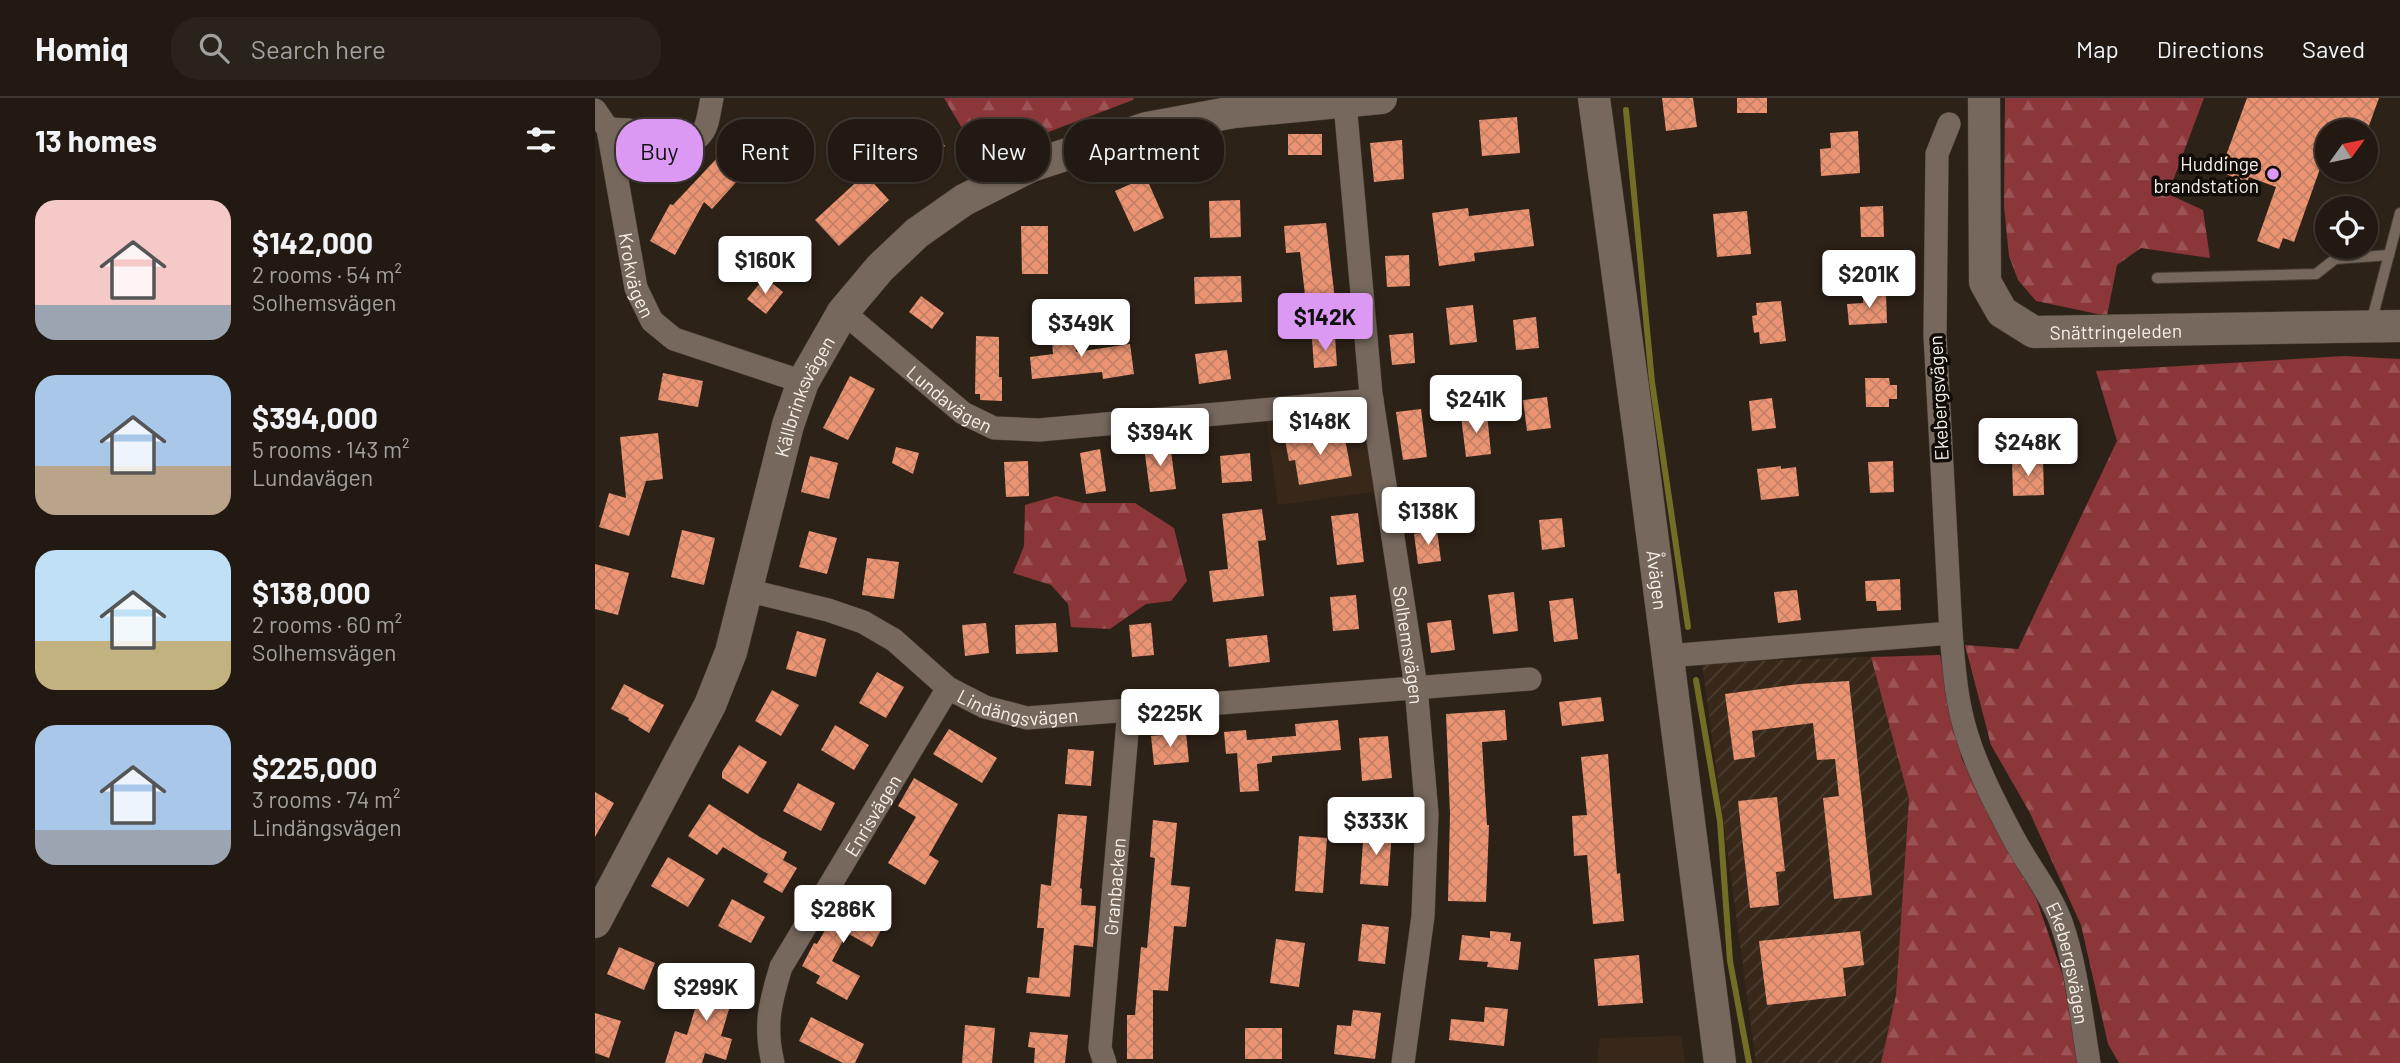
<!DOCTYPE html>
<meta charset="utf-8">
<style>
body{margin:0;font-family:Barlow,sans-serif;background:#2a231b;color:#f1f3f6;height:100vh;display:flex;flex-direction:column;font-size:26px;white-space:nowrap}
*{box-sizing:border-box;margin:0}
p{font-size:23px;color:#a2a19f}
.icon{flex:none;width:38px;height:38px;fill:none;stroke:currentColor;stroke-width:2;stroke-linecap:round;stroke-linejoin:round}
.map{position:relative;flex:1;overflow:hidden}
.drawer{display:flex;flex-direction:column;background:#221a12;width:595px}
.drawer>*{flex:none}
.banner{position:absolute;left:21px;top:21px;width:665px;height:63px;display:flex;gap:14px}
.needle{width:46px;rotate:57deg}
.controls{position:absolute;left:1720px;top:21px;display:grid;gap:14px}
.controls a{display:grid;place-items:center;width:63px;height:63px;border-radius:50%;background:#221a12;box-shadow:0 2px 5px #0004,0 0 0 2px #3f3832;font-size:35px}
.price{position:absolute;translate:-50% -60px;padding:0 16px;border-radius:7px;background:#fff;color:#222;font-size:23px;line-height:46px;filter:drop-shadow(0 2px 4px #0008)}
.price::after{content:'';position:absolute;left:50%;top:42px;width:21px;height:16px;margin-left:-10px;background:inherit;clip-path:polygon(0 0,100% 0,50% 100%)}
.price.active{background:#dc99f4;color:#111}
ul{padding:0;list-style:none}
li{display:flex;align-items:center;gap:21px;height:175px;padding:0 35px}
li span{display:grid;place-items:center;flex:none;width:196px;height:140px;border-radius:21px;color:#555}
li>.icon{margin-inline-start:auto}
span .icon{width:84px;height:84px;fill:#fffc;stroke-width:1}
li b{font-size:30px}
h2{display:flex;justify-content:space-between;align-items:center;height:84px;padding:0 35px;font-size:30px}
.pill{padding:0 24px;border-radius:28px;background:#221a12;box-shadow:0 2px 5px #0004,0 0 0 2px #3f3832;font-size:24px;line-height:63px}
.pill.active{background:#dc99f4;color:#111}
header{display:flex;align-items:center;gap:42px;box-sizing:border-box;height:98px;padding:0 35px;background:#221a12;border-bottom:2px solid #3f3832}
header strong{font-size:33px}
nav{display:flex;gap:38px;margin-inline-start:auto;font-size:24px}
.search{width:490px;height:63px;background:#2a231b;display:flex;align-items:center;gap:18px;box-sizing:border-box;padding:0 24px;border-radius:28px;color:#a2a19f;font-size:26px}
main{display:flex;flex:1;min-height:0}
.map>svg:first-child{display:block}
.built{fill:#38281a}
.industrial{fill:url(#industrial-furrows)}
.forest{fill:url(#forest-firs)}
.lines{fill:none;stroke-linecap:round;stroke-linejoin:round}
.stream{stroke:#736e26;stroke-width:6}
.building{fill:url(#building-cross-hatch)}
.lane-casing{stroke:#473d36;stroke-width:12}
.street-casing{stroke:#473d36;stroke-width:24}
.secondary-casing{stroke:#473d36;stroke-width:33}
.lane{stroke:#76685d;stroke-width:10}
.street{stroke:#76685d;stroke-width:23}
.secondary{stroke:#76685d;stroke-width:32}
.poi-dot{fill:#dc99f4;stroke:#110c08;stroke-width:2.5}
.labels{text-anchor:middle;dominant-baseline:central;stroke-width:7;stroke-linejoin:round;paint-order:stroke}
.poi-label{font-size:19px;fill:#f7f0e9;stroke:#110c08;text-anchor:end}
.street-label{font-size:19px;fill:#f7f0e9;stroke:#110c08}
</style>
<header>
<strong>Homiq</strong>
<div class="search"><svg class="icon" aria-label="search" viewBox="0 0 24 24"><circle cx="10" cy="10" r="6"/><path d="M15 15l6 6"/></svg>Search here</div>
<nav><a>Map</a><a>Directions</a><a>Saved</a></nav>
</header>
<main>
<section class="drawer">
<h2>13 homes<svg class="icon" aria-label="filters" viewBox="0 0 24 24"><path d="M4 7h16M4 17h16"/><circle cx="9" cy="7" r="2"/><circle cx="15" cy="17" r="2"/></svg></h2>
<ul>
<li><span style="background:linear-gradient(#f6c9c9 75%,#9aa5b1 0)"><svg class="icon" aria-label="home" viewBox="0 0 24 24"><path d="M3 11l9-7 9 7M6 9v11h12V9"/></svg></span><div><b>$142,000</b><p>2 rooms · 54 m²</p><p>Solhemsvägen</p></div></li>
<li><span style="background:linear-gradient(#a9c7e8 65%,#b9a48a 0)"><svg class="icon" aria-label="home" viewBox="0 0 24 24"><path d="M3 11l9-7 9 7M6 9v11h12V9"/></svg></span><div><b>$394,000</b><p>5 rooms · 143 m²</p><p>Lundavägen</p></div></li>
<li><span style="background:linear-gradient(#bfe0f5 65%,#c2b280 0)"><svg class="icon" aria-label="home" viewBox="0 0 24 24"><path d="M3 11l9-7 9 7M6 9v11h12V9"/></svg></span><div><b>$138,000</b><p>2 rooms · 60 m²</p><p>Solhemsvägen</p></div></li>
<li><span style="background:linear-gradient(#a9c7e8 75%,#9aa5b1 0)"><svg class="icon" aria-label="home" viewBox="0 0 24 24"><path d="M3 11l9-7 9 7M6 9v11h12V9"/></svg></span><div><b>$225,000</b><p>3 rooms · 74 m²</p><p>Lindängsvägen</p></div></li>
</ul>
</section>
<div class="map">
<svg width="1805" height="965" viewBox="0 0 1805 965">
<defs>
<pattern id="industrial-furrows" width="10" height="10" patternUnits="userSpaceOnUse" patternTransform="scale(1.75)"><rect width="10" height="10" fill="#38281a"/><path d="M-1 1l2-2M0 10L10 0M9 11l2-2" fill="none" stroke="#4c3d30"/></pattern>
<pattern id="forest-firs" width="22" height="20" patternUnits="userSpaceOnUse" patternTransform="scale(1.75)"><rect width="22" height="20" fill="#8b3639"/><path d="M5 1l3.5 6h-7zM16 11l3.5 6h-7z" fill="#9c5356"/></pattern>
<pattern id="building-cross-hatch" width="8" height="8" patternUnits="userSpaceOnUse" patternTransform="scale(1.75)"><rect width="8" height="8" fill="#ec9472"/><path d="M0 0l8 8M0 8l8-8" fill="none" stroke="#c48167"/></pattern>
</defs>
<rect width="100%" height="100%" fill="#2d2218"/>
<g class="built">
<path d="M 772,302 L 784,393 L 683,407 L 670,313 Z"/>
<path d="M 1086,938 L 1090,965 L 1002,965 L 1005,940 Z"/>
</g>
<path class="industrial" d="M 1276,559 L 1314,701 L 1301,897 L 1286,965 L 1161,965 L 1107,565 Z"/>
<g class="forest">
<path d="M 349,0 L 539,0 L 538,2 L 385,60 Z"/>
<path d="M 1410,0 L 1609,0 L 1573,96 L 1608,112 L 1615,160 L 1546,150 L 1522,167 L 1512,218 L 1441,203 L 1423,182 L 1414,158 L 1409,108 Z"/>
<path d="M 1750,258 L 1805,261 L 1805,965 L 1524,965 L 1513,946 L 1486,827 L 1435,715 L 1396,647 L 1370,547 L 1423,551 L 1522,343 L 1501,273 Z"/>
<path d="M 461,398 L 488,405 L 540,405 L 579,430 L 592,483 L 576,503 L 551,506 L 515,531 L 476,529 L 473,506 L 456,487 L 418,475 L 429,448 L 430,407 Z"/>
<path d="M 1345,557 L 1367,662 L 1433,777 L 1468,878 L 1483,965 L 1286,965 L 1301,897 L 1314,701 L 1276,559 Z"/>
</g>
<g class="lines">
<g class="stream">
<path d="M 1031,12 L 1057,284 L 1093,529"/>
<path d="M 1101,582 L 1125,723 L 1135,863 L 1154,965"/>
</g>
</g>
<g class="building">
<path d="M 1067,0 L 1098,0 L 1102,29 L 1071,33 Z"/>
<rect x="1142" y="0" width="30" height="15"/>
<path d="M 1652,0 L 1784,0 L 1772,33 L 1732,33 L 1732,51 L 1699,144 L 1688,140 L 1684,151 L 1662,143 L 1681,89 L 1654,79 L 1652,84 L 1625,74 Z"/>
<path d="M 922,19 L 925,55 L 887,58 L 884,22 Z"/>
<path d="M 334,27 L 350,48 L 320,71 L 304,51 Z"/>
<path d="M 1263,33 L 1265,75 L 1226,78 L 1225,51 L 1236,50 L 1235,35 Z"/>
<rect x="693" y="36" width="34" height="21"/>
<path d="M 807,42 L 809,81 L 779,84 L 775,45 Z"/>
<path d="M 122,60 L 144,81 L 117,111 L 109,104 L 80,157 L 55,143 L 75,106 L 78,107 Z"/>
<path d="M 270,76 L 294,102 L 244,148 L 220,122 Z"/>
<path d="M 551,79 L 569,120 L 539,134 L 520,93 Z"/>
<path d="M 645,102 L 646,139 L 615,140 L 614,103 Z"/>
<path d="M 1288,108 L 1289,139 L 1266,139 L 1265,109 Z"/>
<path d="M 873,110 L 874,118 L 934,111 L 939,148 L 879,155 L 880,163 L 844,168 L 837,115 Z"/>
<path d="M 1152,113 L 1156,156 L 1122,159 L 1118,116 Z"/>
<path d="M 731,125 L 741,210 L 712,214 L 705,154 L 691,155 L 689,128 Z"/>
<path d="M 426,128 L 453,128 L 453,176 L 427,176 Z"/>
<path d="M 814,157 L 815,188 L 792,189 L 790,158 Z"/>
<path d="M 646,178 L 647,204 L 600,206 L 599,179 Z"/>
<path d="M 170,179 L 188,194 L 171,216 L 152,201 Z"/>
<path d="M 1291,194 L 1292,225 L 1254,227 L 1252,206 L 1268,205 L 1268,195 Z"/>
<path d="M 326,198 L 349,215 L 337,231 L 314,214 Z"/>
<path d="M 1186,203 L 1191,243 L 1165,246 L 1164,234 L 1159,235 L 1157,218 L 1162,217 L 1161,205 Z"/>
<path d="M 878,207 L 882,244 L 855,247 L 851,210 Z"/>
<path d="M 941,219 L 944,250 L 921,252 L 918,222 Z"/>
<path d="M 478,229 L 481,254 L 535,246 L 539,276 L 508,281 L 507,274 L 437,281 L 435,259 L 458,256 L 456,231 Z"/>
<path d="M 818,235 L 820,265 L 797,267 L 794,237 Z"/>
<path d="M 381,238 L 404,239 L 404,279 L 407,279 L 407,303 L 385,302 L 385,296 L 380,296 Z"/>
<path d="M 740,239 L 742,268 L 719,270 L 717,241 Z"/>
<path d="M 632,252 L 636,281 L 604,286 L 600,256 Z"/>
<path d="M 68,275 L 108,283 L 103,309 L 63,302 Z"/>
<path d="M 255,278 L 280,291 L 253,342 L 228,330 Z"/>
<path d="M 1270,280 L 1294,280 L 1295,287 L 1302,287 L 1302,301 L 1294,301 L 1294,309 L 1271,309 Z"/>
<path d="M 952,299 L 956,330 L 932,333 L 928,302 Z"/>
<path d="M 1177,300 L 1181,330 L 1157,333 L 1154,303 Z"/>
<path d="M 826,311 L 832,359 L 808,362 L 801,314 Z"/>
<path d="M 892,315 L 896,356 L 871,359 L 866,318 Z"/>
<path d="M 748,330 L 757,378 L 704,387 L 700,362 L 694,363 L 690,342 L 720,338 L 719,335 Z"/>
<path d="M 63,335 L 68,381 L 51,383 L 34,438 L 4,429 L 14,395 L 31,400 L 25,339 Z"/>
<path d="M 575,346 L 581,391 L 555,394 L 549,349 Z"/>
<path d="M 301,349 L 324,355 L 318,376 L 297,365 Z"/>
<path d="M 505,351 L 511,393 L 491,396 L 485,355 Z"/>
<path d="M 655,355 L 657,383 L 627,385 L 625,358 Z"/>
<path d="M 215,358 L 243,365 L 234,401 L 206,394 Z"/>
<path d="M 1417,362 L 1448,362 L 1449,397 L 1418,398 Z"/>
<path d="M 433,363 L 434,398 L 411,399 L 409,364 Z"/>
<path d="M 1298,363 L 1299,394 L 1275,395 L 1273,364 Z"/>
<path d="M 1186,368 L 1186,371 L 1201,369 L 1204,398 L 1166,402 L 1162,371 Z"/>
<path d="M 667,411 L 671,442 L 663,443 L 669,498 L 618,504 L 614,473 L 633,471 L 627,416 Z"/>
<path d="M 763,415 L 769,464 L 742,467 L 736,418 Z"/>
<path d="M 967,420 L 970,449 L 947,452 L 944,422 Z"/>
<path d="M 87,432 L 120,440 L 109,487 L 76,479 Z"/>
<path d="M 842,432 L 846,463 L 823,466 L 819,436 Z"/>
<path d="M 214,433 L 242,440 L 232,476 L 204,469 Z"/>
<path d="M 272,460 L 304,464 L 299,501 L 267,497 Z"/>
<path d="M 0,466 L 34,475 L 23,517 L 0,511 Z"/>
<path d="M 1305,481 L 1306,512 L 1282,513 L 1281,503 L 1271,503 L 1270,483 Z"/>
<path d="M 1202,492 L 1206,522 L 1183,525 L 1179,494 Z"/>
<path d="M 919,494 L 923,533 L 898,536 L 893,497 Z"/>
<path d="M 761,497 L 764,531 L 738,533 L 735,499 Z"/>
<path d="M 978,500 L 983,541 L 959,544 L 954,503 Z"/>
<path d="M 856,522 L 860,552 L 836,555 L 832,525 Z"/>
<path d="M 391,525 L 394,555 L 370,558 L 367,527 Z"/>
<path d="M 461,525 L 463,554 L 421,556 L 420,527 Z"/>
<path d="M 556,525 L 559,557 L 537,559 L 534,527 Z"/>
<path d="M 202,533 L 231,541 L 221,579 L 191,571 Z"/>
<path d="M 672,537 L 675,564 L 634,569 L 631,541 Z"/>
<path d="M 282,574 L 309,589 L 291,620 L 264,605 Z"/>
<path d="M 1254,583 L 1277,797 L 1239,801 L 1228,700 L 1244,698 L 1240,661 L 1222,662 L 1218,625 L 1157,633 L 1160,659 L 1139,662 L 1130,596 L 1204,586 Z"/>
<path d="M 29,586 L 69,607 L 54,635 L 33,622 L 34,620 L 16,611 Z"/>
<path d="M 177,592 L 204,607 L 186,638 L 160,623 Z"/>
<path d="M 1006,599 L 1009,623 L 967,628 L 964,604 Z"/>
<path d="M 910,612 L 912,642 L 887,644 L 892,727 L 894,727 L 891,804 L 853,803 L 855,716 L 851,616 Z"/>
<path d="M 743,622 L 746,652 L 677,658 L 677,664 L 662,666 L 664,693 L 645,694 L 642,655 L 631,656 L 629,634 L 651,632 L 652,642 L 701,638 L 700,626 Z"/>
<path d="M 240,627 L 274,647 L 259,672 L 226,652 Z"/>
<path d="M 354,631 L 402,660 L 387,685 L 338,656 Z"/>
<path d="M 591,635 L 594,664 L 559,667 L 556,638 Z"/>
<path d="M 793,638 L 797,680 L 767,683 L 764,640 Z"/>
<path d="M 144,647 L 172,664 L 153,696 L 127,680 L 127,674 Z"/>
<path d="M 473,651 L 499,653 L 496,688 L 470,686 Z"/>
<path d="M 1013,656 L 1022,776 L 1025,775 L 1029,823 L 998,826 L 992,757 L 979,758 L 977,718 L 992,717 L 986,659 Z"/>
<path d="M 319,680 L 363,706 L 334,757 L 344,763 L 330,787 L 293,765 L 321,719 L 303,708 Z"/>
<path d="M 203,685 L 240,705 L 226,733 L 188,713 Z"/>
<path d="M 0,694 L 19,705 L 0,739 Z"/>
<path d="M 1182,699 L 1190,773 L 1181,774 L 1184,807 L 1155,810 L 1143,703 Z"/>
<path d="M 114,706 L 165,739 L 192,754 L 188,762 L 202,770 L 187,795 L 168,784 L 173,776 L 128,749 L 122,757 L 93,738 Z"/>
<path d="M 463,716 L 492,718 L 485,790 L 487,791 L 486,807 L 501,808 L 498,849 L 479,847 L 475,899 L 431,895 L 433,879 L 444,880 L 449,830 L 442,830 L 446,786 L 456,788 Z"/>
<path d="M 558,722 L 582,725 L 576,787 L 595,789 L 591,829 L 579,828 L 573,893 L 558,892 L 558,961 L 532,961 L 532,917 L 540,917 L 546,849 L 552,850 L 560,760 L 555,759 Z"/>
<path d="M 769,730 L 797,732 L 793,788 L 765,786 Z"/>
<path d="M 704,738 L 732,740 L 728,795 L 700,793 Z"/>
<path d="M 73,759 L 110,781 L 93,809 L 56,788 Z"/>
<path d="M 250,797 L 292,821 L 277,849 L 252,835 L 237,863 L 265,878 L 252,902 L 221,885 L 225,878 L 207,868 L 219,845 L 222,846 Z"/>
<path d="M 137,801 L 170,819 L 156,845 L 123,828 Z"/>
<path d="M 767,826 L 794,829 L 790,866 L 763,863 Z"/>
<path d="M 895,833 L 916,835 L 915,843 L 926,844 L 923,872 L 892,869 L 893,864 L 864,862 L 867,837 L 895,840 Z"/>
<path d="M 1265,833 L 1269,867 L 1248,870 L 1251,898 L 1172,907 L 1164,843 Z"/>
<path d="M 681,841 L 710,845 L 704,889 L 675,885 Z"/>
<path d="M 24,849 L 60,865 L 49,892 L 12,876 Z"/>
<path d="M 1044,857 L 1048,905 L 1003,908 L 999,861 Z"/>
<path d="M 112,872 L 143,881 L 126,938 L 137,941 L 131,962 L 110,955 L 107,965 L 70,965 L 80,933 L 92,937 Z"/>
<path d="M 890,909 L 913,911 L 909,948 L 854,942 L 856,921 L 889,924 Z"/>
<path d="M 758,912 L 786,915 L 780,961 L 739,956 L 742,927 L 756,928 Z"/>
<path d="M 0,915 L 26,923 L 14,960 L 0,955 Z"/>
<path d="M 216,919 L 269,946 L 260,965 L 248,965 L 204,943 Z"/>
<path d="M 370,927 L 400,930 L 397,965 L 367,965 Z"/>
<rect x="650" y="930" width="37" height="31"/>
<path d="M 435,934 L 473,937 L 470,965 L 439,965 L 440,950 L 433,949 Z"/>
</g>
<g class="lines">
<g class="lane-casing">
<g id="lane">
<path d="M 1562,180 L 1721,176 L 1740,161 L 1794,157"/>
<path d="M 1776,225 L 1805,115"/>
</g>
</g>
<g class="street-casing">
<g id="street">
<path id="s1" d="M 750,5 L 776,296 L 821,589 L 832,716 L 828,818 L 808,965"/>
<path id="s2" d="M 0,12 L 13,31 L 41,190 L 57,223 L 79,241 L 208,284"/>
<path d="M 13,31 L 34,32 L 87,51 C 114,35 111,29 117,0"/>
<path id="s3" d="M 248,214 L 368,315 L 399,330 L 444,332 L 777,302"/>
<path id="s4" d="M 151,492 L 233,512 L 268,524 L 299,542 L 353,590 L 390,609 L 432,620 L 935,581"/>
<path id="s5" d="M 1356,535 C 1359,568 1361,602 1371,634 C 1382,671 1401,707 1419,741 C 1434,769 1455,794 1466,824 C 1482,869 1486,919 1494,965"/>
<path d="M 1072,558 L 1356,535 L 1340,237 L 1342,56 L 1354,26"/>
<path id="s6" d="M 178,965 C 169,928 175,905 186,869 L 353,590"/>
<path id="s7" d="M 510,965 L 505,950 L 534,611"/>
</g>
</g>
<g class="secondary-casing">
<g id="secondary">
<path id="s8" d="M 999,0 L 1045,342 L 1125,965"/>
<path id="s9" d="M 1389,0 L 1390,184 L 1407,214 L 1439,234 L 1805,228"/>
<path id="s10" d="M 0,824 L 115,607 L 136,554 L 193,327 L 208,284 L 248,214 L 285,170 L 322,135 L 369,102 L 436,68 L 552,30 L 639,14 L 786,0"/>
</g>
</g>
<use href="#lane" class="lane"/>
<use href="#street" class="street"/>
<use href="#secondary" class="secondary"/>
</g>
<circle class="poi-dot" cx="1678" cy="76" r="7"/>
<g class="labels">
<g class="poi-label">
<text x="1664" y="65">Huddinge<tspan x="1664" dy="22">brandstation</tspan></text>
</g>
<g class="street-label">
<text stroke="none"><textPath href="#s2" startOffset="172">Krokvägen</textPath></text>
<text stroke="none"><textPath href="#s9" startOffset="338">Snättringeleden</textPath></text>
<text stroke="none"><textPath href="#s3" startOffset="138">Lundavägen</textPath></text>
<text stroke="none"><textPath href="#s10" startOffset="569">Källbrinksvägen</textPath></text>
<text transform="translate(1343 300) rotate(-93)">Ekebergsvägen</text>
<text stroke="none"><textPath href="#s8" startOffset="486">Åvägen</textPath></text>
<text stroke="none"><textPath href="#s1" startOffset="546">Solhemsvägen</textPath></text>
<text stroke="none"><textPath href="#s4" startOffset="304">Lindängsvägen</textPath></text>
<text stroke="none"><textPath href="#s6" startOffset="275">Enrisvägen</textPath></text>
<text stroke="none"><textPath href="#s7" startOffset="178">Granbacken</textPath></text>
<text stroke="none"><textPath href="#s5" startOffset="355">Ekebergsvägen</textPath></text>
</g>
</g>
</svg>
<div class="controls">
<a><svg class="needle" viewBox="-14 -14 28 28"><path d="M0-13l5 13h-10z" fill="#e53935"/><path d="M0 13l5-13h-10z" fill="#a2a19f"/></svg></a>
<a><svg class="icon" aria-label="locate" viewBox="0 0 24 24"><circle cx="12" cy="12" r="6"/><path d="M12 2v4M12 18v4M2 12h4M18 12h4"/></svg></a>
</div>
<b class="price" style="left:170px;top:198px">$160K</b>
<b class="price" style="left:1274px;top:212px">$201K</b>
<b class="price active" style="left:730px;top:255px">$142K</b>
<b class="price" style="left:486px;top:261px">$349K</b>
<b class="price" style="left:881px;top:337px">$241K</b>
<b class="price" style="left:725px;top:359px">$148K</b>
<b class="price" style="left:565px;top:370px">$394K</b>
<b class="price" style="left:1433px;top:380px">$248K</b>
<b class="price" style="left:833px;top:449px">$138K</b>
<b class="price" style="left:575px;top:651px">$225K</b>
<b class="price" style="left:781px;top:759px">$333K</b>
<b class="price" style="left:248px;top:847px">$286K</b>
<b class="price" style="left:111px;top:925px">$299K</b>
<div class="banner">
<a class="pill active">Buy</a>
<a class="pill">Rent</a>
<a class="pill">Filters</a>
<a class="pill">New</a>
<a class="pill">Apartment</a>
</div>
</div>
</main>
